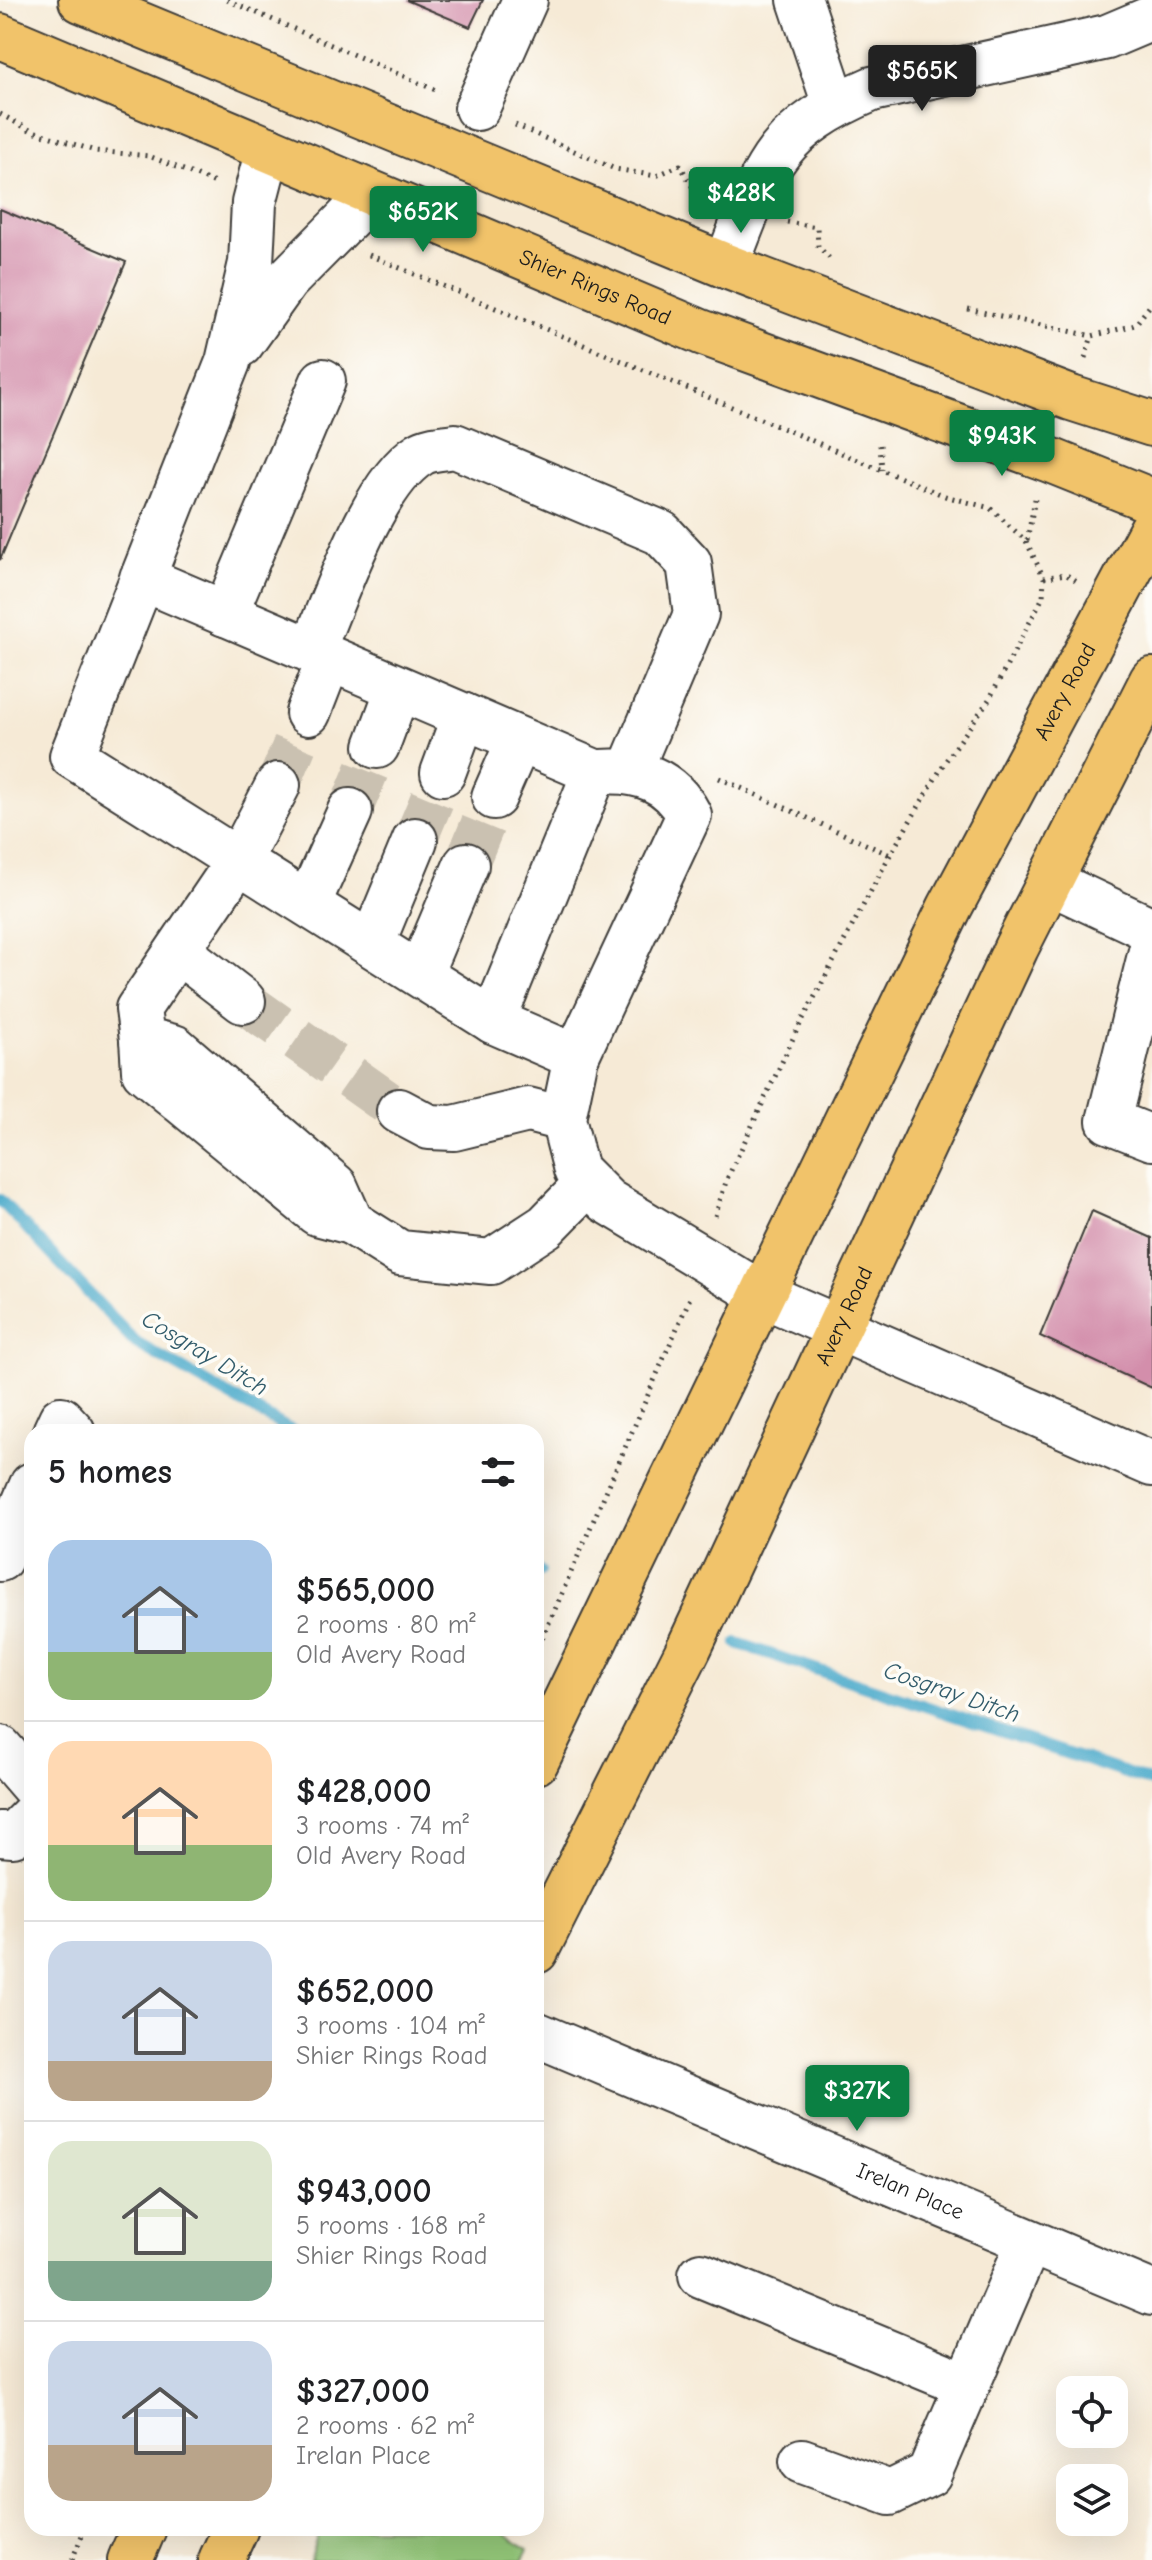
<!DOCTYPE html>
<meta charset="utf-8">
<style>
body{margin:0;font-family:"Comic Neue",sans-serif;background:#f2f2f2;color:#202124;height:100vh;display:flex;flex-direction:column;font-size:30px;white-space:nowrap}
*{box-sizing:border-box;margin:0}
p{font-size:26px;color:#757577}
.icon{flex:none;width:44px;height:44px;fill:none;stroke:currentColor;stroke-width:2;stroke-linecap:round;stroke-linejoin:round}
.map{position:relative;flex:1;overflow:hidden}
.panel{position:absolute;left:24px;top:1424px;width:520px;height:1112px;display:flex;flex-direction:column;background:#fff;border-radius:24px;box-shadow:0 8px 32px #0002}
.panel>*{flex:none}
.controls{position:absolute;left:1056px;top:2376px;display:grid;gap:16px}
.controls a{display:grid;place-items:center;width:72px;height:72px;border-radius:16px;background:#fff;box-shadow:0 8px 32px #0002;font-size:40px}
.price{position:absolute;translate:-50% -68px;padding:0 18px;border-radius:8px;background:#0b8043;color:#fff;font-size:26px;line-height:52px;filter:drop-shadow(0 2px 4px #0008)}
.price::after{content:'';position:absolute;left:50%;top:48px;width:24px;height:18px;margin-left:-12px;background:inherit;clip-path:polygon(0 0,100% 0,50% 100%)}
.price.selected{background:#222;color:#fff}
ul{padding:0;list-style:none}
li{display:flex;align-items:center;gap:24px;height:200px;padding:0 24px}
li+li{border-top:2px solid #e0e0e0}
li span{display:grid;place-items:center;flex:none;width:224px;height:160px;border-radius:24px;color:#555}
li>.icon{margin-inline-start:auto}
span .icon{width:96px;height:96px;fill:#fffc;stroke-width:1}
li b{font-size:34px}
h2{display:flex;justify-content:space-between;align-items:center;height:96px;padding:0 24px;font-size:34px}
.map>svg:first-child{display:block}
.green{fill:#92c577;stroke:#57704a;stroke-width:2}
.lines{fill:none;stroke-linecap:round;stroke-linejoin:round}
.stream{stroke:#4caacb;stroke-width:12}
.building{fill:#d38eab}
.minor-tunnel{stroke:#cac1b1;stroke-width:44;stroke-dasharray:44 22;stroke-linecap:butt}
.minor-casing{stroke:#3d3b38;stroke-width:48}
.major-casing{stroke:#3d3b38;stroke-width:48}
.path{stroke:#3d3b38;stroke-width:5;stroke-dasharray:2 6;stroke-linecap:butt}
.minor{stroke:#fff;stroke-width:44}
.major{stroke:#f1c36a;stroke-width:44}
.labels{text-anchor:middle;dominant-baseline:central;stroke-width:7;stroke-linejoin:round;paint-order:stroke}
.street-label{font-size:22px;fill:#1c1c1c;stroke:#fdfcf7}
.water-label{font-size:24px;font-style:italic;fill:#325c6b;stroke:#fdfcf7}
</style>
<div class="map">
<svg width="1152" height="2560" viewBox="0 0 1152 2560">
<rect width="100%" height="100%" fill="#fdfcf7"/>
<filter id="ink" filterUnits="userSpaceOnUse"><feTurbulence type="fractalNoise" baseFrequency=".0125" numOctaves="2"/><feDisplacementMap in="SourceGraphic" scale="16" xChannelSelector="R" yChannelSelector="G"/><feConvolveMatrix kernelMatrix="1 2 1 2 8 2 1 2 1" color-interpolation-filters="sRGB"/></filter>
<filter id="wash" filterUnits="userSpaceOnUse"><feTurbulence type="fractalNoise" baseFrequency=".006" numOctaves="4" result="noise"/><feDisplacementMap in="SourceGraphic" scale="32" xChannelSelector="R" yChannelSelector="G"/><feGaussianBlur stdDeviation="1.8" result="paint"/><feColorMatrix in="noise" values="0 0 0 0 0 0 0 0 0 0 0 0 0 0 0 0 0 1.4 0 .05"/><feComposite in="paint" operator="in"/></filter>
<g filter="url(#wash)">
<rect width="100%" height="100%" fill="#f6ead6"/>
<path class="green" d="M 320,2528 L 497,2528 L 528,2549 L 522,2560 L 309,2560 Z"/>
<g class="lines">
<g class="stream">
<path d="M 0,1200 L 136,1343 L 294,1432"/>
<path d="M 536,1569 L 540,1571"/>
<path d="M 737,1643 L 1152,1782"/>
</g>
</g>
<g id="blocks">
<g class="building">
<path d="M 406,0 L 483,0 L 470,27 Z"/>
<path d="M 0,209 L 126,262 L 0,560 Z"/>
<path d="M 1092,1211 L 1152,1238 L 1152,1388 L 1040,1336 Z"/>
</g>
</g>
</g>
<g filter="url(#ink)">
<use href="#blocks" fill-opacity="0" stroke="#3d3b38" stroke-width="2"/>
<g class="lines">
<g class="minor-tunnel">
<path d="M 278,785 L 308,713"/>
<path d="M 350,811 L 377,746"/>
<path d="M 415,840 L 443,773"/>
<path d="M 466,865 L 494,797"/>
<path d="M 243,1001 L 399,1111"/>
</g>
<g class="minor-casing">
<g id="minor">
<path d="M 800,0 L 835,105"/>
<path d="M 477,108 L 525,0"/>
<path d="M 726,266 C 764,169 771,132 872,89 L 1107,37 L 1152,18"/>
<path d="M 241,344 L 286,281 L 372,194"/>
<path d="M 142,578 L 595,772 L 493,1021 L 72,756 L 228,362 L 251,263 L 254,203 L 268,149"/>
<path d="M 225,614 L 323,381"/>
<path d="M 312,651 C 335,598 372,484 420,454 C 429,448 445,448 455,446 L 661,533 L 689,563 L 696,614 L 630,770"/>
<path d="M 308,713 L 329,659"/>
<path d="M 377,746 L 398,689"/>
<path d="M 443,773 L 464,716"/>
<path d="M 278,785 L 239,860 L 138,1009 L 142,1039 L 174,1047 L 335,1186 L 351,1222 L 400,1253 L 491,1262 L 546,1226 L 588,1183"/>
<path d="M 494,797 L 519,740"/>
<path d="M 1050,882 L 1152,930"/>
<path d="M 308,904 L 350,811"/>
<path d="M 372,944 L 415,840"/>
<path d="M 1152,947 L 1109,1121 L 1152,1138"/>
<path d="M 178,951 L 243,1001"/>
<path d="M 420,974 L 466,865"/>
<path d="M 493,1021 L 576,1057 L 689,815 C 671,780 639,769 601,772"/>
<path d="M 142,1039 L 144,1071 L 317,1213 L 351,1222"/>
<path d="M 576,1057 L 563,1119 L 576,1170 L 607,1201 L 763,1295 L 1152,1464"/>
<path d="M 399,1111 L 429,1127 L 454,1128 L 528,1110 L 563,1119"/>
<path d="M 55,1432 L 61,1419 L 73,1432"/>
<path d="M 0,1559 L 32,1485"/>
<path d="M 0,1748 L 32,1785"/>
<path d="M 0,1834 L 13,1835 L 32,1816"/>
<path id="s1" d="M 536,2034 L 1152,2293"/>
<path d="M 701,2275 L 967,2385"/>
<path d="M 802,2461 L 890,2493 L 929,2474 L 1029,2242"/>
</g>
</g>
<g class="major-casing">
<g id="major">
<path d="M 81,0 L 726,266 L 1071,398 L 1152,424"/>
<path id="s2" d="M 0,36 L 701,332 L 1050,460 L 1152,501"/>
<path id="s3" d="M 536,1762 L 950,907 L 1152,529"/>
<path id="s4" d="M 536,1951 L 689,1648 L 1016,948 L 1152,680"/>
<path d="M 130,2560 L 144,2528"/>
<path d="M 221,2560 L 236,2528"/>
</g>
</g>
<g class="path">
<path d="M 227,0 L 440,92"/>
<path d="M 0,114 L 30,130 L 95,151 L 149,156 L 215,183"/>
<path d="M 515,125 L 615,169 L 656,176 L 680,165 L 692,186 L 711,193"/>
<path d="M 787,222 L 817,227 L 818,246 L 829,258"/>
<path d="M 369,255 L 882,470 L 945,496 L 990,508 L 1026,541 L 1044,578 L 1043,597 L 990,698 L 945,762 L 890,855 L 796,1032 L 727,1179 L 715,1216"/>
<path d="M 968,309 L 1092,336 L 1135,325 L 1152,303"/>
<path d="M 1085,358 L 1092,336"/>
<path d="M 880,445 L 882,470"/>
<path d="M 1027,540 L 1035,499"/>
<path d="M 1044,578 L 1065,574 L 1077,581"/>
<path d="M 719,778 L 890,855"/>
<path d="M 536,1653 L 690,1298"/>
<path d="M 72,2560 L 85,2528"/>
</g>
<use href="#minor" class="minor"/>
<use href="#major" class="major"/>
</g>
</g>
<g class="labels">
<g class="street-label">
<text stroke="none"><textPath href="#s2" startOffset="646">Shier Rings Road</textPath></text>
<text stroke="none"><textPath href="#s3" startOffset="1194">Avery Road</textPath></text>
<text stroke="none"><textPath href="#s4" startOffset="706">Avery Road</textPath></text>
<text stroke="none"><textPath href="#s1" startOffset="406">Irelan Place</textPath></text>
</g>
<g class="water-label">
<text transform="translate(205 1353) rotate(31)">Cosgray Ditch</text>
<text transform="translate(952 1692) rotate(19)">Cosgray Ditch</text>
</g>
</g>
</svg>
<div class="controls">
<a><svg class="icon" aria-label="locate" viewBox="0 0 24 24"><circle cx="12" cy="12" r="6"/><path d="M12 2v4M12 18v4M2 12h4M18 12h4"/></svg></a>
<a><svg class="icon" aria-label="layers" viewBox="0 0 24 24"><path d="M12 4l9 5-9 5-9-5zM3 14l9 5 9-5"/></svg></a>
</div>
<b class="price selected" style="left:922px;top:113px">$565K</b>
<b class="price" style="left:741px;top:235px">$428K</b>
<b class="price" style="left:423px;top:254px">$652K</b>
<b class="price" style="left:1002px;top:478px">$943K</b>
<b class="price" style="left:857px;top:2133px">$327K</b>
<section class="panel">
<h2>5 homes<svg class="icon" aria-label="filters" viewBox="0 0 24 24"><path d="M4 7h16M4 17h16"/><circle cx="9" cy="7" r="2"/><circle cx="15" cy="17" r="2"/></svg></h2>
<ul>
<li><span style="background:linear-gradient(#a9c7e8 70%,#8fb573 0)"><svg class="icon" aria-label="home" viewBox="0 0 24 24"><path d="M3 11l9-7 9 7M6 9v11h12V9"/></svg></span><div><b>$565,000</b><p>2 rooms · 80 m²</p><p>Old Avery Road</p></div></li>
<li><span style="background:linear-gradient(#ffd9b3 65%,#8fb573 0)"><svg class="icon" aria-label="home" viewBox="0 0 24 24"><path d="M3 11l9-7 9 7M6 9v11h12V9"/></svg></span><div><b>$428,000</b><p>3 rooms · 74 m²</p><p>Old Avery Road</p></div></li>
<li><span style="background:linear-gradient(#c9d6e8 75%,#b9a48a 0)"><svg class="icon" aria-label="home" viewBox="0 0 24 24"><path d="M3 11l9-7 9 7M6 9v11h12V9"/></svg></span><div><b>$652,000</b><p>3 rooms · 104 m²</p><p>Shier Rings Road</p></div></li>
<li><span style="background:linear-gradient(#dfe7d0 75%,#7fa58c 0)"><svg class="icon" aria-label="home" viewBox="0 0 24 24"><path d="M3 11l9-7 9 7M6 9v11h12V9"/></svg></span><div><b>$943,000</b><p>5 rooms · 168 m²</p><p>Shier Rings Road</p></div></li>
<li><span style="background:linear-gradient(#c9d6e8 65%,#b9a48a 0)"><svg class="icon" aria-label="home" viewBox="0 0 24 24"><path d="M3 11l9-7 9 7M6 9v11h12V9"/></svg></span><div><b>$327,000</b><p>2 rooms · 62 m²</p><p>Irelan Place</p></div></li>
</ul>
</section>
</div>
